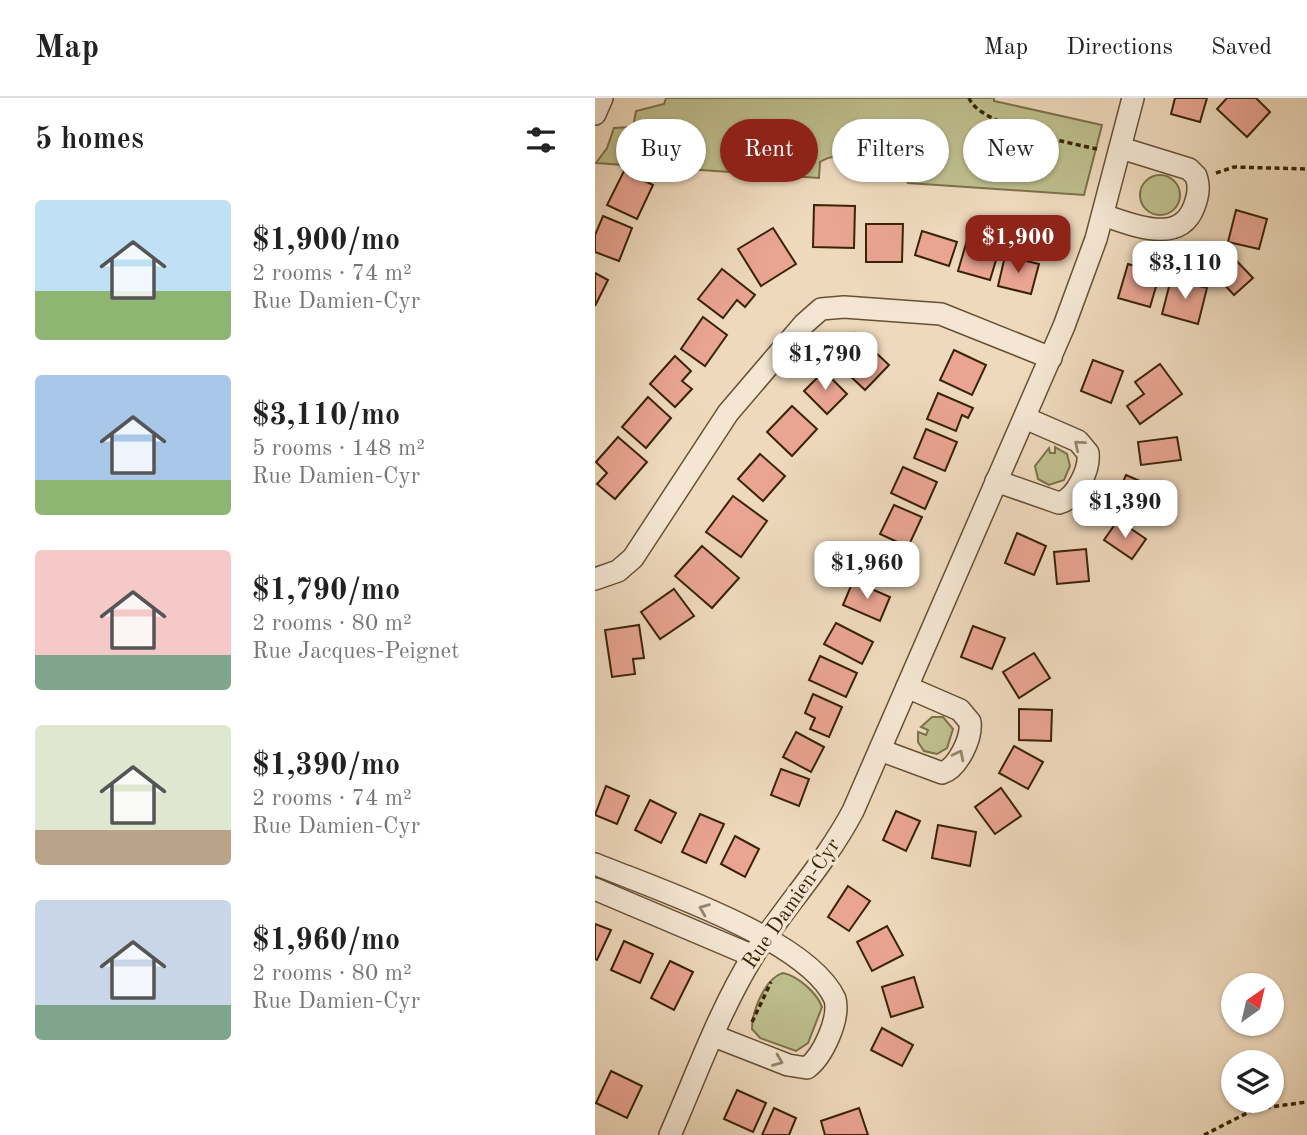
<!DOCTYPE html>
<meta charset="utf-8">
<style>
body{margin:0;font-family:"Old Standard TT",serif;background:#f6f6f6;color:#222;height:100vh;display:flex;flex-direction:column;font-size:26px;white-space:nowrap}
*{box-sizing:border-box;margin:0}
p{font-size:23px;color:#767676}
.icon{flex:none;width:38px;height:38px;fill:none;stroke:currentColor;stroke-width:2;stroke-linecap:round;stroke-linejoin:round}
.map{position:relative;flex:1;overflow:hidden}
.details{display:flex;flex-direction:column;background:#fff;width:595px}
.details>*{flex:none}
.banner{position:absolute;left:21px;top:21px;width:584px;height:63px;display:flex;gap:14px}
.needle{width:46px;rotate:34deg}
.controls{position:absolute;left:626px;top:875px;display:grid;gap:14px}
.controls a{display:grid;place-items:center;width:63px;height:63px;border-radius:50%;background:#fff;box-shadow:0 2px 5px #0004;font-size:35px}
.price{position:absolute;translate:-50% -60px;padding:0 16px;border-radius:14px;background:#fff;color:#222;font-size:23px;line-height:46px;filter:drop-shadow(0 2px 4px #0008)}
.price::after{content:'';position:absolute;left:50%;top:42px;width:21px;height:16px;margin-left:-10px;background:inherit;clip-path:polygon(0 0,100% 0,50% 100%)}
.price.on{background:#8f2418;color:#fff}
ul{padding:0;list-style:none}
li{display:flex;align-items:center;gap:21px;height:175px;padding:0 35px}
li span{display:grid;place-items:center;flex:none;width:196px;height:140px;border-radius:7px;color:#555}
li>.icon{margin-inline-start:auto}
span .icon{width:84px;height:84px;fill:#fffc;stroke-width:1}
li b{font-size:30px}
h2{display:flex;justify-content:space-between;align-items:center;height:84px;padding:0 35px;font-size:30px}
.tag{padding:0 24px;border-radius:32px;background:#fff;box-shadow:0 2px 5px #0004;font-size:24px;line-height:63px}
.tag.on{background:#8f2418;color:#fff}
header{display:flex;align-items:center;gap:42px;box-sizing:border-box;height:98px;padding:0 35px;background:#fff;border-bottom:2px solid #e0e0e0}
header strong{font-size:33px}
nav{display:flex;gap:38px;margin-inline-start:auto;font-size:24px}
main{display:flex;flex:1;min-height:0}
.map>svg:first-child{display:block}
.green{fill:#bebe8d;stroke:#7c714a;stroke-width:2}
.building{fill:#e9a492;stroke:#392406;stroke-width:2}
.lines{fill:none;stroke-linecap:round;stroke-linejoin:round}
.minor-casing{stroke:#665134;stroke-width:24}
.path{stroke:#392406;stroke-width:3.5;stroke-dasharray:5 3.5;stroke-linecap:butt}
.minor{stroke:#f4e6d3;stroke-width:21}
.oneway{stroke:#96856c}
.labels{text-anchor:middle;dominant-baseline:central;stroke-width:7;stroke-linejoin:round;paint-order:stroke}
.street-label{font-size:21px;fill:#392406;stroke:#f4e6d3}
</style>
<header>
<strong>Map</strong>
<nav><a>Map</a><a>Directions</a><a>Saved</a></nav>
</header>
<main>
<section class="details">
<h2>5 homes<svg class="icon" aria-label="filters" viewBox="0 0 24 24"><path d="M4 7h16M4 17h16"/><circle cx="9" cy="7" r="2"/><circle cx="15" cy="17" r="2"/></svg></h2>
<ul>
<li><span style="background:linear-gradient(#bfe0f5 65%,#8fb573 0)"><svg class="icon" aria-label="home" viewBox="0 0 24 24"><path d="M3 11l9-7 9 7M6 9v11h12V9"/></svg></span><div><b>$1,900/mo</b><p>2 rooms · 74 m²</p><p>Rue Damien-Cyr</p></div></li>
<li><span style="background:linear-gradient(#a9c7e8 75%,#8fb573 0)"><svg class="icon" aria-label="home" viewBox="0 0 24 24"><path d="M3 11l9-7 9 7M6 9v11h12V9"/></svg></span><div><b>$3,110/mo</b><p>5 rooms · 148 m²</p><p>Rue Damien-Cyr</p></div></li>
<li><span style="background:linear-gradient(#f6c9c9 75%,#7fa58c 0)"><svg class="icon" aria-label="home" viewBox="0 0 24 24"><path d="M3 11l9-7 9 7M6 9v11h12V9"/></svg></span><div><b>$1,790/mo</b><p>2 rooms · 80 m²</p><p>Rue Jacques-Peignet</p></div></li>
<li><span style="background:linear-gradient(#dfe7d0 75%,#b9a48a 0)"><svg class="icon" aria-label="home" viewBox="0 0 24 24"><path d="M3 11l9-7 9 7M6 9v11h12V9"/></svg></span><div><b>$1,390/mo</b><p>2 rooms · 74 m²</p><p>Rue Damien-Cyr</p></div></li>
<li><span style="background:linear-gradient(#c9d6e8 75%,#7fa58c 0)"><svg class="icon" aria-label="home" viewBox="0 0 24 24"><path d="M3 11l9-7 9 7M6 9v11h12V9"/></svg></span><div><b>$1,960/mo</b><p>2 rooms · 80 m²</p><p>Rue Damien-Cyr</p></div></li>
</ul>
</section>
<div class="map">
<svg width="712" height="1037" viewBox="0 0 712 1037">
<rect width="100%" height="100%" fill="#eed9bc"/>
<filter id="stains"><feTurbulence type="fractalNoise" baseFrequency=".00286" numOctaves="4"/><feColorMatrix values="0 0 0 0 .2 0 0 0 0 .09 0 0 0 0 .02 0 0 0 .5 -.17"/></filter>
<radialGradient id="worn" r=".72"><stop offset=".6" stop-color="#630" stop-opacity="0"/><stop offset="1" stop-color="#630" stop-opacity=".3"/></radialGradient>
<g class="green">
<path d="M 71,0 L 399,0 L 399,3 L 507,27 L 489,97 L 313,85 L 294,57 C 270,70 247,49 225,64 L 224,80 L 1,65 L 12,50 L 19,30 L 38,29 L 41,13 L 69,6 Z"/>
<circle cx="565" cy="97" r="20"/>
<path d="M 460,349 L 472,356 L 475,368 L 469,382 L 454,387 L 443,381 L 440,368 L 454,350 L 455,355 L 460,355 Z"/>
<path d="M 337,619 L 348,619 L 358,631 L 352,650 L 342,656 L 329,653 L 323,644 L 323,634 L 331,637 L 333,632 L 326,629 Z"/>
<path d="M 188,875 C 203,878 222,895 227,909 L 213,945 L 201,953 L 165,940 L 157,931 C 157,913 170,880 188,875 Z"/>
</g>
<g class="building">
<path d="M 580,0 L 612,0 L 605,24 L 576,16 Z"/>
<path d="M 632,0 L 661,0 L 675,14 L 652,39 L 622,11 Z"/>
<path d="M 29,73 L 58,87 L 42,121 L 12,107 Z"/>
<path d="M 219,107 L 260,108 L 259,150 L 218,149 Z"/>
<path d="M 641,112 L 672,121 L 664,151 L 633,144 Z"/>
<path d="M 8,118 L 37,130 L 24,163 L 0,154 L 0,137 Z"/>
<path d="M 271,126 L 308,126 L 307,164 L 271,164 Z"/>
<path d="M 178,130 L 201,166 L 166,188 L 143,151 Z"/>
<path d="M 327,133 L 362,144 L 354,168 L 320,157 Z"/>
<path d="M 373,139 L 405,149 L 395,182 L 363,173 Z"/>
<path d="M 634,155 L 658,180 L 639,197 L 615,171 Z"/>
<path d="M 410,158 L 444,166 L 436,196 L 403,188 Z"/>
<path d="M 533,166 L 565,175 L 555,209 L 523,200 Z"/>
<path d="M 127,171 L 160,197 L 150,209 L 142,202 L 128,220 L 103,201 Z"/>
<path d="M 0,175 L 13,182 L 0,208 Z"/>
<path d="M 576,181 L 612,190 L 603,226 L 567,216 Z"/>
<path d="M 108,219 L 132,237 L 110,268 L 86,251 Z"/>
<path d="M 260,235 L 294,267 L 270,292 L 236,260 Z"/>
<path d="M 359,252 L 391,267 L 377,297 L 345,282 Z"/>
<path d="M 80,258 L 96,273 L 87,283 L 97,291 L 80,309 L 55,286 Z"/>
<path d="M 498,262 L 528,273 L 516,305 L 486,293 Z"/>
<path d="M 565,266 L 587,296 L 545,326 L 532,308 L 549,296 L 540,284 Z"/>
<path d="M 229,273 L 252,296 L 232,316 L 209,293 Z"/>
<path d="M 343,295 L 378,310 L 373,320 L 367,317 L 361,333 L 332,321 Z"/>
<path d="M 53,299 L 76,320 L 51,350 L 27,329 Z"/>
<path d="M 197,308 L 222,331 L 197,358 L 172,334 Z"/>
<path d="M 331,331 L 362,344 L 350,373 L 319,360 Z"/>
<path d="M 23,339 L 52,364 L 20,401 L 2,386 L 12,375 L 1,364 Z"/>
<path d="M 582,339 L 586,362 L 546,367 L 543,344 Z"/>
<path d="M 165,356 L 190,378 L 168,403 L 143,381 Z"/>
<path d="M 308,369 L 342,384 L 330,411 L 296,395 Z"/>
<path d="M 531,377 L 561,390 L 549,418 L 519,405 Z"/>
<path d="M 138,398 L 172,423 L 146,459 L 111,434 Z"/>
<path d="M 299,407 L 327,419 L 313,449 L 285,436 Z"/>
<path d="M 523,422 L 551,441 L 537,461 L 509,442 Z"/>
<path d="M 422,435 L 451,448 L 439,477 L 410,465 Z"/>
<path d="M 283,446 L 309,458 L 296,486 L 270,474 Z"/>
<path d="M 107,448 L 144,480 L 117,510 L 80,478 Z"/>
<path d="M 491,451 L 494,483 L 462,486 L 459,454 Z"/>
<path d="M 258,483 L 295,499 L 285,523 L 248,507 Z"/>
<path d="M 79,491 L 99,518 L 65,541 L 46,514 Z"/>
<path d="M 241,525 L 278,544 L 267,566 L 229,546 Z"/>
<path d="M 44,527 L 49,560 L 38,561 L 40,576 L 17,579 L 10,532 Z"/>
<path d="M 378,528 L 410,540 L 397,571 L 366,559 Z"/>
<path d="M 439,555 L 455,580 L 424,600 L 408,574 Z"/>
<path d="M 225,558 L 262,575 L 251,599 L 214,582 Z"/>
<path d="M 218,596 L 247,609 L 234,639 L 215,631 L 220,620 L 210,615 Z"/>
<path d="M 424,611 L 457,612 L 456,643 L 424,642 Z"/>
<path d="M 201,634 L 229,649 L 216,674 L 188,659 Z"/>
<path d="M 419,648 L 448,664 L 433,691 L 404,675 Z"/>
<path d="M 186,671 L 214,681 L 204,708 L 176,697 Z"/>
<path d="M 11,688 L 34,698 L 22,726 L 0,717 Z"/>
<path d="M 406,690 L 426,718 L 400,736 L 380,709 Z"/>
<path d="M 55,702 L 81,715 L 66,745 L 40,732 Z"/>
<path d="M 301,713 L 325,723 L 311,753 L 288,742 Z"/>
<path d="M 105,716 L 129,726 L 111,765 L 87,754 Z"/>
<path d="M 343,727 L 381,734 L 375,768 L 337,760 Z"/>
<path d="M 140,738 L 164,751 L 150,779 L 126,766 Z"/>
<path d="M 253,788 L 275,803 L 254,833 L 233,819 Z"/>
<path d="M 0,826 L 16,832 L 2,862 L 0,861 Z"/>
<path d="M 292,828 L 308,857 L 277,873 L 262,844 Z"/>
<path d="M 29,843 L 58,856 L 45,885 L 16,872 Z"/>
<path d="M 75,863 L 98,874 L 79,912 L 56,900 Z"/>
<path d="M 319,879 L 328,909 L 296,919 L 287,889 Z"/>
<path d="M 287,930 L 318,947 L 307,968 L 276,952 Z"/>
<path d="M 16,973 L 47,988 L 32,1020 L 1,1005 Z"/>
<path d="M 142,992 L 171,1005 L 158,1034 L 129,1021 Z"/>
<path d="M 179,1010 L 201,1020 L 194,1037 L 167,1037 Z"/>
<path d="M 264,1010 L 273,1037 L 230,1037 L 226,1023 Z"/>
</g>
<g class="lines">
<g class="minor-casing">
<g id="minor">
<path d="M 0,16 L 7,0"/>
<path d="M 508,117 C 536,126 584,148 599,109 C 603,98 605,89 601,78 L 594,71 L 526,50"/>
<path d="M 401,383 L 464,405 C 481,401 495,371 493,355 L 483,343 L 430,320"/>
<path d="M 0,481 L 23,473 L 38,460 L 133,315 L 209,226 L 226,211 L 249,209 L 346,216 L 456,260"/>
<path d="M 285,652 L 347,675 C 363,670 377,640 375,624 L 365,612 L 312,589"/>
<path d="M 0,766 C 61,791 213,841 240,901 C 245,921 228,958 212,970 L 193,967 L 119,938"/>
<path d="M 0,791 L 158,858"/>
<path d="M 75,1037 C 101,978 124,913 158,858 C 190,808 230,766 258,713 L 469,228 L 501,141 L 538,0"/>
</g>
</g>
<g class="path">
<path d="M 374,0 C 384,27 474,45 502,51"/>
<path d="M 621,75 L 639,69 L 712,71"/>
<path d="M 157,924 L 176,884"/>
<path d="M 609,1037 L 660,1011 L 712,1004"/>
</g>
<use href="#minor" class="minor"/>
</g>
<defs><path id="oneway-chevron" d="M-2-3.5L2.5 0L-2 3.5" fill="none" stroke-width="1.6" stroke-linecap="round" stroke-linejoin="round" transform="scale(1.75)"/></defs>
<g class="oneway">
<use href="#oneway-chevron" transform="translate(484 347) rotate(-140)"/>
<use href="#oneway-chevron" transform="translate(364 657) rotate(-63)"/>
<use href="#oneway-chevron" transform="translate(109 811) rotate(-158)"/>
<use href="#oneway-chevron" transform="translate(183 963) rotate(22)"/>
</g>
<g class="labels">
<g class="street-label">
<text transform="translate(197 806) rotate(-55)">Rue Damien-Cyr</text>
</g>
</g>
<rect width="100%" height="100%" filter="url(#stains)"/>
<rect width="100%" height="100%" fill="url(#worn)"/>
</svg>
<div class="controls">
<a><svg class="needle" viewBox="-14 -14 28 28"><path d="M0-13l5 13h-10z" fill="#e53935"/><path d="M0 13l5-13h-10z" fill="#767676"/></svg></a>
<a><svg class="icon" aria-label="layers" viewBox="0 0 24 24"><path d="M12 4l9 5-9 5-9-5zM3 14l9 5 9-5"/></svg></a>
</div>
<b class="price on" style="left:423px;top:177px">$1,900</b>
<b class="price" style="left:590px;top:203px">$3,110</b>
<b class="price" style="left:230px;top:294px">$1,790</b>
<b class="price" style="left:530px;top:442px">$1,390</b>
<b class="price" style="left:272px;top:503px">$1,960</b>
<div class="banner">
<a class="tag">Buy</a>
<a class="tag on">Rent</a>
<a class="tag">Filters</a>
<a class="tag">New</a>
</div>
</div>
</main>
